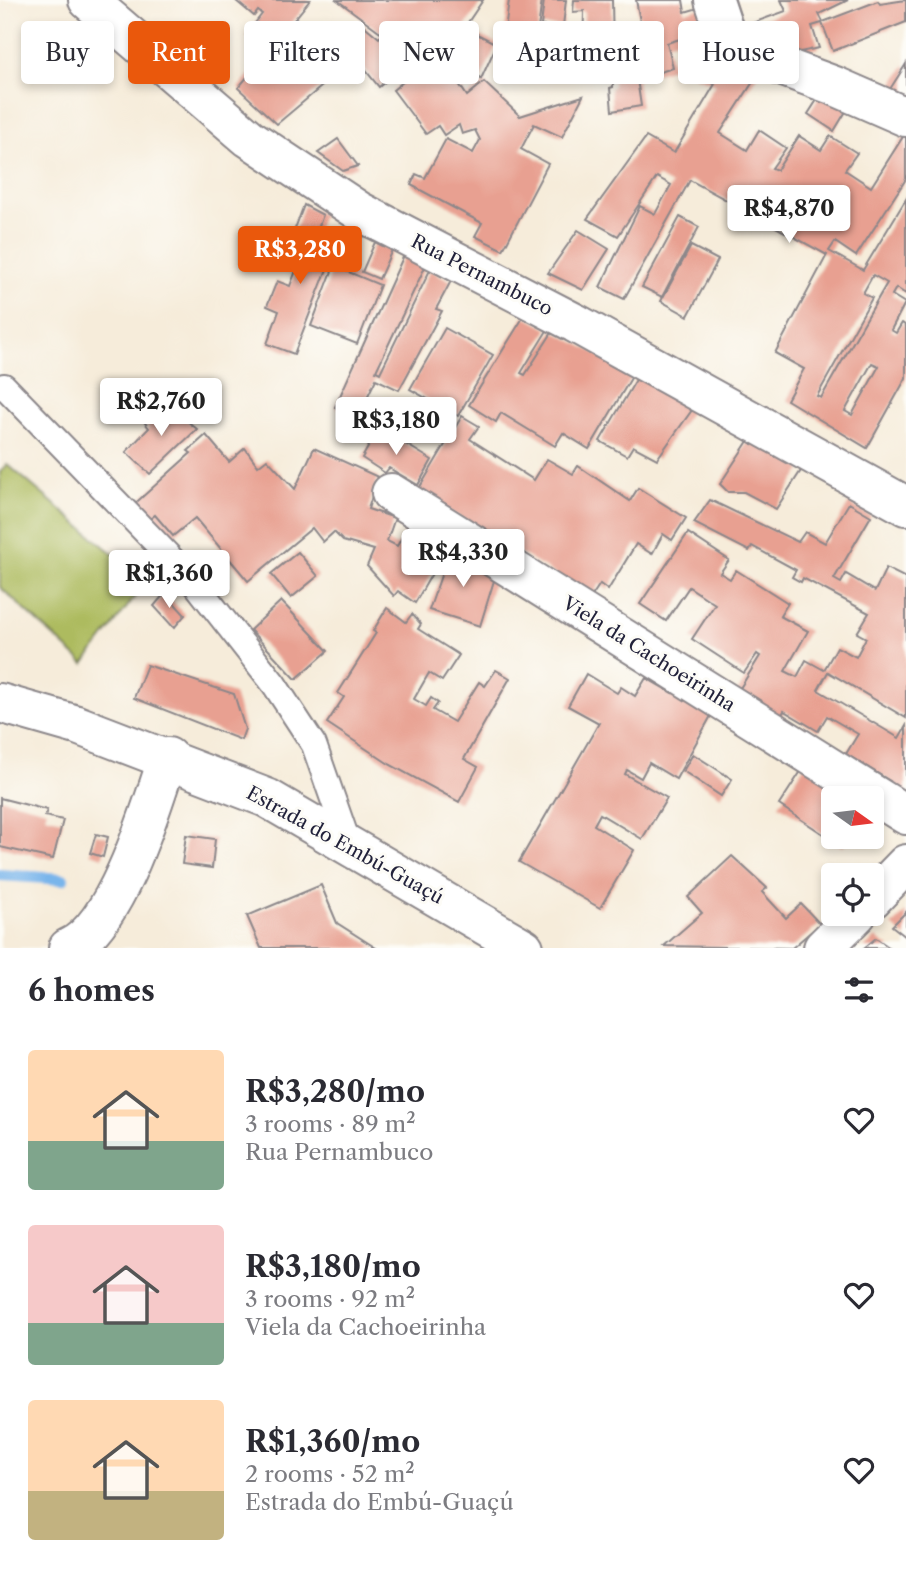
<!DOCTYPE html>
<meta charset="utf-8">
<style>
body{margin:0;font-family:"Libre Caslon Text",serif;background:#f7f7f7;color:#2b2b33;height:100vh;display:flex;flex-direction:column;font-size:26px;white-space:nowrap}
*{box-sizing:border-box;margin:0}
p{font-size:23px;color:#7c7c81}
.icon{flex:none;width:38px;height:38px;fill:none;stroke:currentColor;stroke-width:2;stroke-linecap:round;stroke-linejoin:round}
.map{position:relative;height:948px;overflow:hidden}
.drawer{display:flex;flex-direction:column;background:#fff;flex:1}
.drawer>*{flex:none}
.hud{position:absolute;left:21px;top:21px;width:864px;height:63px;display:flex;gap:14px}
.needle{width:46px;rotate:104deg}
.controls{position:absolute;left:821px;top:786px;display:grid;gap:14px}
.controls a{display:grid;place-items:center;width:63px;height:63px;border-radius:7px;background:#fff;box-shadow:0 4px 10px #0003;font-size:35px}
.price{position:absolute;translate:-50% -60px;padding:0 16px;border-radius:7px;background:#fff;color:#222;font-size:23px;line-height:46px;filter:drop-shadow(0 2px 4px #0008)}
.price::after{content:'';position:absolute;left:50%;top:42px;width:21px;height:16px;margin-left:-10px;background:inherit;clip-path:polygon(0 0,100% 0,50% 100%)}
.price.active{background:#ea580c;color:#fff}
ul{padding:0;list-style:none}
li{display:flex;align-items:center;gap:21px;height:175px;padding:0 28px}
li span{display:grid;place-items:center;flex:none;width:196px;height:140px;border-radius:7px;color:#555}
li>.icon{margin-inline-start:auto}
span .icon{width:84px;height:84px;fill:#fffc;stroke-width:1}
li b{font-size:30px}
h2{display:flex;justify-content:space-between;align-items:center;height:84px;padding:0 28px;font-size:30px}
.pill{padding:0 24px;border-radius:7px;background:#fff;box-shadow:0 4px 10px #0003;font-size:24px;line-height:63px}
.pill.active{background:#ea580c;color:#fff}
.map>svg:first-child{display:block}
.green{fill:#adbb5e;stroke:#686e4c;stroke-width:2}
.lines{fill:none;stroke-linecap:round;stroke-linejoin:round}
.stream{stroke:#79b5eb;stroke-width:12}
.building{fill:#e8a091;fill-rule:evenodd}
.lane-casing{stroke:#8c878a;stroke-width:28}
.street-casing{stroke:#8c878a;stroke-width:42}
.primary-casing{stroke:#8c878a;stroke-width:42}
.lane{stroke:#fff;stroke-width:24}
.street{stroke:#fff;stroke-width:38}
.primary{stroke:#fff;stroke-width:38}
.labels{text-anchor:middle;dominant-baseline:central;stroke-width:6;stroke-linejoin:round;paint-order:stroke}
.street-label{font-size:19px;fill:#22223b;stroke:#fdfcf7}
</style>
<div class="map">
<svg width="906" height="948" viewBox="0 0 906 948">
<rect width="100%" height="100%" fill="#fdfcf7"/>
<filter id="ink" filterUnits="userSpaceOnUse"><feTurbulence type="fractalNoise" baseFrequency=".0143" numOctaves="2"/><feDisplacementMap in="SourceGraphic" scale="14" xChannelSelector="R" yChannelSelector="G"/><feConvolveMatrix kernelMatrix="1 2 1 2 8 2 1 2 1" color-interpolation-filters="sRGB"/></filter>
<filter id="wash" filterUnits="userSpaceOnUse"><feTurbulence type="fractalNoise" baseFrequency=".00686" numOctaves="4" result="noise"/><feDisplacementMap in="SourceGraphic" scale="28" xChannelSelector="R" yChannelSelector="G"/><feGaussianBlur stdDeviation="1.57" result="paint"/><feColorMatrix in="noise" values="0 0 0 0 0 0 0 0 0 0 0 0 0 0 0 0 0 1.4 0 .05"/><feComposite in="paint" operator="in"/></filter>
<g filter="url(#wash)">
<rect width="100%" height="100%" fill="#f6ecda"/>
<path class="green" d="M 7,464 L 146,582 L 84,664 L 0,587 L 0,472 Z"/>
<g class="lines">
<path class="stream" d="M 0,875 L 63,879"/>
</g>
<g id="blocks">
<g class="building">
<path d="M 235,0 L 310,0 L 290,25 L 340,71 L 277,124 L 238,88 L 269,51 L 246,35 L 262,14 L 258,11 L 254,16 Z"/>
<path d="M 337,0 L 483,0 L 450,49 L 458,57 L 447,66 L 467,96 L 484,82 L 520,116 L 583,96 L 562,137 L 534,124 L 521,149 L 548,164 L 503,250 L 475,236 L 482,223 L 411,185 L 416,174 L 425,178 L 446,139 L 473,153 L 480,140 L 475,130 L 462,134 L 459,125 L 444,135 L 438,126 L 426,134 L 393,90 L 434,57 L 425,47 L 379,87 L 355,57 L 342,69 L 326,55 L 361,23 L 379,38 L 383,34 Z"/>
<path d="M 509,0 L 542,0 L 534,57 L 502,54 Z"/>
<path d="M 544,0 L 566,0 L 563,26 L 541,26 Z"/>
<path d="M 574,0 L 612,0 L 613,50 L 583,52 L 584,11 L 573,12 Z"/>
<path d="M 636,0 L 683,0 L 685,12 L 708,5 L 716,28 L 667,43 L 673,68 L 637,79 L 641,106 L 612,111 L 610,88 L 613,87 L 613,58 L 645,48 Z"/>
<path d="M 781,0 L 848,0 L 819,14 L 823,22 L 878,1 L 880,4 L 906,0 L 906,22 L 833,51 L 822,23 L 812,26 L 819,48 L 800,52 L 767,44 L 757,48 L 744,26 L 786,11 Z"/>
<path d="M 477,34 L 497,44 L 481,79 L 465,64 Z"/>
<path d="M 725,52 L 760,71 L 720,133 L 747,150 L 759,130 L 786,148 L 772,168 L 777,170 L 799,136 L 821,150 L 830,136 L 857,153 L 845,170 L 871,187 L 906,132 L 906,179 L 856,256 L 835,242 L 829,251 L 863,270 L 906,199 L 906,294 L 896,288 L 892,295 L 905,303 L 891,330 L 896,333 L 902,323 L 906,326 L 906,378 L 867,448 L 787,400 L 804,369 L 775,353 L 827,255 L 690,180 L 624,299 L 600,287 L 640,206 L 655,214 L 671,185 L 657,177 L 618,236 L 587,219 L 646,137 L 674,153 L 715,84 L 692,75 L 703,58 ZM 873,275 L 887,283 L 821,398 L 817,396 L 872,298 L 863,293 ZM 872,363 L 879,366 L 852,415 L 845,411 Z"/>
<path d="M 906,64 L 906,97 L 890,89 Z"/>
<path d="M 826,86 L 851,103 L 834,131 L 808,114 Z"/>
<path d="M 338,139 L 358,166 L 343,171 L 318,153 Z"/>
<path d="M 304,205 L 323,215 L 313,242 L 334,251 L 294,354 L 267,344 L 279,311 L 267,306 L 277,281 L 290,286 L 308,240 L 293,234 Z"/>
<path d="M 680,217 L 699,227 L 662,297 L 642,287 Z"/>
<path d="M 578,230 L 609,249 L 583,290 L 548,273 Z"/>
<path d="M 375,242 L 392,250 L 379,279 L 362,272 Z"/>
<path d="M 691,246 L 718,260 L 688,316 L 661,301 Z"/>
<path d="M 404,255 L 425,267 L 376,371 L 380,373 L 430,270 L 451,281 L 436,309 L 442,311 L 399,390 L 376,379 L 357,418 L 335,407 Z"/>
<path d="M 334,266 L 380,285 L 357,344 L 311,326 Z"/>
<path d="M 524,316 L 548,329 L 521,373 L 525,375 L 553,331 L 634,373 L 589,449 L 563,433 L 555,446 L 501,413 L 496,422 L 469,405 Z"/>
<path d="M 445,328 L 493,355 L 458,416 L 410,389 Z"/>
<path d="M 641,371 L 697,403 L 657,459 L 633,446 L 627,456 L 600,441 Z"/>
<path d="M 164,402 L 197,429 L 150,474 L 126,452 L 149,428 L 145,423 Z"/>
<path d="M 462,416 L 479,426 L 470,439 L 534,480 L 547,459 L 573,474 L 578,466 L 630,501 L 638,488 L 686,518 L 672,540 L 663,534 L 652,554 L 636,544 L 608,590 L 600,584 L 592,596 L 417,492 Z"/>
<path d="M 379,428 L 432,460 L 418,485 L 389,468 L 385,473 L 362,458 Z"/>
<path d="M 206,435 L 229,462 L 245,448 L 258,466 L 267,459 L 295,489 L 314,448 L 378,477 L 368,509 L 395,518 L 387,541 L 397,546 L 408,527 L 430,540 L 418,561 L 434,570 L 415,603 L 398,591 L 394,596 L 367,566 L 374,550 L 343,541 L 334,532 L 323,542 L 312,528 L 248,581 L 195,518 L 173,536 L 155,515 L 145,523 L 130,508 L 191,453 L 188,451 Z"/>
<path d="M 750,438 L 802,469 L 776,509 L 744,492 L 728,492 L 720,484 Z"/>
<path d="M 710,500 L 798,542 L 805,532 L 825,543 L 849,503 L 871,516 L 834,579 L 841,583 L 846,574 L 875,591 L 886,568 L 906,578 L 906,718 L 828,672 L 818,690 L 899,738 L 906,726 L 906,799 L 886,787 L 890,781 L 846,754 L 858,734 L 827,716 L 818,731 L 784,711 L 779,720 L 737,693 L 760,656 L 757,654 L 744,673 L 692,639 L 715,604 L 689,587 L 666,621 L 640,604 L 688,533 L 729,560 L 720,573 L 730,579 L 736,570 L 788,603 L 780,616 L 808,631 L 785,671 L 797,677 L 806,660 L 824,670 L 837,647 L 856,657 L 866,638 L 857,633 L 869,613 L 803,578 L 801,582 L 792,577 L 796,570 L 752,546 L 749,551 L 694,523 Z"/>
<path d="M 451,547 L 496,574 L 480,626 L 429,610 Z"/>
<path d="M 298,552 L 318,576 L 291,598 L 271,574 Z"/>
<path d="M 165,593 L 185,615 L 174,628 L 154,606 Z"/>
<path d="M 281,601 L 328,651 L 296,679 L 250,630 Z"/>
<path d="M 387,608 L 406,622 L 412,614 L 421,624 L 418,629 L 459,655 L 442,681 L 429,673 L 414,699 L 426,706 L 431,698 L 438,703 L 433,710 L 454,722 L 479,682 L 485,686 L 496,670 L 510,678 L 464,759 L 478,767 L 459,802 L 389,764 L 327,723 L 344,697 L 338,693 L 376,633 L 373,631 Z"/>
<path d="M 147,665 L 234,694 L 245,729 L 241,740 L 134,698 Z"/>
<path d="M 586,674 L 617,693 L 621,687 L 635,696 L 646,678 L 672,693 L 673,690 L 712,714 L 676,779 L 649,763 L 641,778 L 627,770 L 625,774 L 667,798 L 642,839 L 600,814 L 594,825 L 634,850 L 600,908 L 519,862 L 599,723 L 568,706 Z"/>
<path d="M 693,754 L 732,779 L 721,796 L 683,771 Z"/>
<path d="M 805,765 L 859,798 L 833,798 L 833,836 L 849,836 L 843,847 L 779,805 Z"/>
<path d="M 0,798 L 47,810 L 45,816 L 63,820 L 53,859 L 0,847 Z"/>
<path d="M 96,834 L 108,837 L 103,857 L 90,853 Z"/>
<path d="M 186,835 L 215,839 L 212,868 L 182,864 Z"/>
<path d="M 732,856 L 767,888 L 762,892 L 786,918 L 801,904 L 820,924 L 792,948 L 664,946 L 702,913 L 688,897 Z"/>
<path d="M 321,885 L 337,923 L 376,948 L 261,948 L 247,916 Z"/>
<path d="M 906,912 L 906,937 L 892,926 Z"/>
<path d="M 876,938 L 890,948 L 864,948 Z"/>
</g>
</g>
</g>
<g filter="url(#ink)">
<use href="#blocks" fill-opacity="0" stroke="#8c878a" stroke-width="2"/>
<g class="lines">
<g class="lane-casing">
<path id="lane" d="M 4,386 L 194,582 L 274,684 L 314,745 L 349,845"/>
</g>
<g class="street-casing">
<g id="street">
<path d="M 88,0 L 249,138 L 359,211 L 575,323 L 906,506"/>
<path d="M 714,0 L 726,36 L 748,54 L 835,86 L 906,117"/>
<path d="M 391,493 L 906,815"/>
<path d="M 872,899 L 906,864"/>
<path d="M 68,948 C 116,928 152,806 168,757"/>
<path d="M 823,948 L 857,914"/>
</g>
</g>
<g class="primary-casing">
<path id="primary" d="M 0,703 L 77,725 L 267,798 L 524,948"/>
</g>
<use href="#lane" class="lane"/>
<use href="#street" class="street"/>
<use href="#primary" class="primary"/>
</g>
</g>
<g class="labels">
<g class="street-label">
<text transform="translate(482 275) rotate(27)">Rua Pernambuco</text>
<text transform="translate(649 654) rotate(32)">Viela da Cachoeirinha</text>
<text transform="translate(345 845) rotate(29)">Estrada do Embú-Guaçú</text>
</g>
</g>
</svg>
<div class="controls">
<a><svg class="needle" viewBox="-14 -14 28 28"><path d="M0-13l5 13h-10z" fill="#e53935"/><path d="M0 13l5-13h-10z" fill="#7c7c81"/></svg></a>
<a><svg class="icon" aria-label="locate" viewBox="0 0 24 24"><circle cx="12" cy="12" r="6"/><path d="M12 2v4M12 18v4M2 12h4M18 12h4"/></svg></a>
</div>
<b class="price" style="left:789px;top:245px">R$4,870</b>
<b class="price active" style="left:300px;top:286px">R$3,280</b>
<b class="price" style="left:161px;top:438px">R$2,760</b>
<b class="price" style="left:396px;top:457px">R$3,180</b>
<b class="price" style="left:463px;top:589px">R$4,330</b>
<b class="price" style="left:169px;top:610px">R$1,360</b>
<div class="hud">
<a class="pill">Buy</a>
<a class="pill active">Rent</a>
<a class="pill">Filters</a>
<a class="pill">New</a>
<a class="pill">Apartment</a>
<a class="pill">House</a>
</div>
</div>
<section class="drawer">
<h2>6 homes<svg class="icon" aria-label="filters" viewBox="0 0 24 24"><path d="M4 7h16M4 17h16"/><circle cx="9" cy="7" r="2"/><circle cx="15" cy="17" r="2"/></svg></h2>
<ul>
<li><span style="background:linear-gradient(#ffd9b3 65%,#7fa58c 0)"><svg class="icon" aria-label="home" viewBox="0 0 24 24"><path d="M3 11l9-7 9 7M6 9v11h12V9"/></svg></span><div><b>R$3,280/mo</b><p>3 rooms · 89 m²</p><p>Rua Pernambuco</p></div><svg class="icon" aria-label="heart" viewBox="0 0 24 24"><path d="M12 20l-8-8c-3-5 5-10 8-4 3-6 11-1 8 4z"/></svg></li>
<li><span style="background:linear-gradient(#f6c9c9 70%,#7fa58c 0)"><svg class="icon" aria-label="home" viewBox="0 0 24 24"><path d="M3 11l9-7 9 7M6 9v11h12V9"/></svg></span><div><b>R$3,180/mo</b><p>3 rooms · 92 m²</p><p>Viela da Cachoeirinha</p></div><svg class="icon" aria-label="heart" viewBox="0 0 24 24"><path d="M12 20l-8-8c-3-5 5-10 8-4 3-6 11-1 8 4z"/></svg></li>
<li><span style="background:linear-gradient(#ffd9b3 65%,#c2b280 0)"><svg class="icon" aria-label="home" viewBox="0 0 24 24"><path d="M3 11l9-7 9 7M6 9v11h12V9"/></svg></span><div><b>R$1,360/mo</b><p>2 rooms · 52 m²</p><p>Estrada do Embú-Guaçú</p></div><svg class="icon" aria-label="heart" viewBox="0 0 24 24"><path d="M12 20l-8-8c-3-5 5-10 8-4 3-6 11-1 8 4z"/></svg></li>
</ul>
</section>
